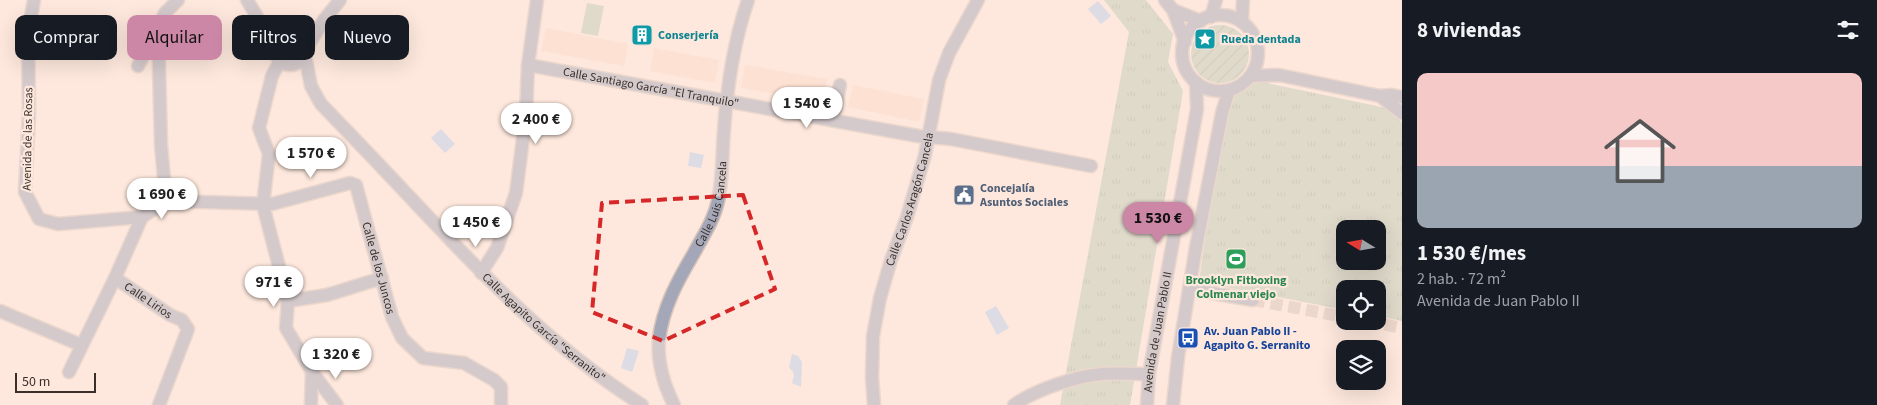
<!DOCTYPE html>
<html lang="es">
<meta charset="utf-8">
<style>
body{margin:0;font-family:"Source Sans 3",sans-serif;background:#242831;color:#f1f3f6;height:100vh;display:flex;flex-direction:column;font-size:19px;white-space:nowrap}
*{box-sizing:border-box;margin:0}
p{font-size:16px;color:#9ea1a6}
.icon{flex:none;width:28px;height:28px;fill:none;stroke:currentColor;stroke-width:2;stroke-linecap:round;stroke-linejoin:round}
.map{position:relative;flex:1;overflow:hidden}
.drawer{display:flex;flex-direction:column;background:#171b24;width:475px}
.drawer>*{flex:none}
.top-card{position:absolute;left:15px;top:15px;width:475px;height:45px;display:flex;gap:10px}
.needle{width:32px;rotate:281deg}
.buttons{position:absolute;left:1336px;top:220px;display:grid;gap:10px}
.buttons a{display:grid;place-items:center;width:50px;height:50px;border-radius:10px;background:#171b24;box-shadow:0 5px 20px #0002;font-size:25px}
.scale{position:absolute;left:15px;bottom:12px;width:81px;box-sizing:border-box;padding-left:5px;border:2px solid #392f29;border-top:0;font-size:14px;line-height:18px;white-space:nowrap;color:#392f29;-webkit-text-stroke:4px #fee8dd;paint-order:stroke}
.price{position:absolute;translate:-50% -42px;padding:0 11px;border-radius:18px;background:#fff;color:#222;font-size:16px;line-height:32px;filter:drop-shadow(0 1px 2px #0008)}
.price::after{content:'';position:absolute;left:50%;top:30px;width:15px;height:11px;margin-left:-8px;background:inherit;clip-path:polygon(0 0,100% 0,50% 100%)}
.price.current{background:#cc86a6;color:#111}
ul{padding:0;list-style:none}
li{display:grid;align-content:center;gap:10px;height:265px;padding:0 15px}
li span{display:grid;place-items:center;height:155px;border-radius:10px;color:#555}
li>.icon{margin-inline-start:auto}
span .icon{width:90px;height:90px;fill:#fffc;stroke-width:1}
li b{font-size:21px}
h2{display:flex;justify-content:space-between;align-items:center;height:60px;padding:0 15px;font-size:21px}
.pill{padding:0 18px;border-radius:10px;background:#171b24;box-shadow:0 5px 20px #0002;font-size:18px;line-height:45px}
.pill.current{background:#cc86a6;color:#111}
main{display:flex;flex:1;min-height:0}
.map>svg:first-child{display:block}
.built{fill:#fcdac8}
.grass{fill:#bdcbb7}
.park{fill:url(#park-tufts);fill-rule:evenodd}
.garden{fill:url(#garden-furrows)}
.water{fill:#b5cded}
.lines{fill:none;stroke-linecap:round;stroke-linejoin:round}
.street-tunnel{stroke:#d7c3b9;stroke-width:12;stroke-dasharray:12 6;stroke-linecap:butt}
.street-casing{stroke:#d7c3b9;stroke-width:15}
.street{stroke:#a4a7b7;stroke-width:12}
.marked{fill:none;stroke:#d62828;stroke-width:4;stroke-dasharray:10 6;stroke-linejoin:round}
.labels{text-anchor:middle;dominant-baseline:central;stroke-width:4.5;stroke-linejoin:round;paint-order:stroke}
.culture-label{font-size:12px;font-weight:bold;fill:#0d838f;stroke:#fee8dd;text-anchor:start}
.street-label{font-size:12px;fill:#392f29;stroke:#fee8dd}
.service-label{font-size:12px;font-weight:bold;fill:#4e5e75;stroke:#fee8dd;text-anchor:start}
.leisure-label{font-size:12px;font-weight:bold;fill:#27864d;stroke:#fee8dd}
.transit-label{font-size:12px;font-weight:bold;fill:#164399;stroke:#fee8dd;text-anchor:start}
</style>
<main>
<div class="map">
<svg width="1402" height="405" viewBox="0 0 1402 405">
<defs>
<pattern id="park-tufts" width="24" height="20" patternUnits="userSpaceOnUse" patternTransform="scale(1.25)"><rect width="24" height="20" fill="#bdcbb7"/><path d="M3 7l-1-3M5 7V3M7 7l1-3M15 17l-1-3M17 17v-4M19 17l1-3" fill="none" stroke="#a3af9d"/></pattern>
<pattern id="garden-furrows" width="10" height="10" patternUnits="userSpaceOnUse" patternTransform="scale(1.25)"><rect width="10" height="10" fill="#bdcbb7"/><path d="M-1 1l2-2M0 10L10 0M9 11l2-2" fill="none" stroke="#a3af9d"/></pattern>
</defs>
<rect width="100%" height="100%" fill="#fee8dd"/>
<g class="built">
<path d="M 546,28 L 628,44 L 624,66 L 541,51 Z"/>
<path d="M 654,48 L 719,60 L 715,83 L 650,71 Z"/>
<path d="M 745,65 L 827,79 L 823,102 L 741,88 Z"/>
<path d="M 853,85 L 924,99 L 919,122 L 848,107 Z"/>
</g>
<path class="grass" d="M 587,3 L 604,6 L 598,36 L 581,33 Z"/>
<g class="park">
<path d="M 1104,0 L 1146,0 L 1173,34 L 1168,62 L 1183,91 L 1130,405 L 1060,405 L 1129,32 Z"/>
<path d="M 1253,82 L 1262,82 L 1372,105 L 1389,109 L 1402,123 L 1402,321 L 1378,316 L 1378,289 L 1345,289 L 1345,310 L 1199,282 L 1211,196 L 1231,99 ZM 1345,229 L 1378,229 L 1378,261 L 1345,261 Z"/>
</g>
<circle class="garden" cx="1220" cy="54" r="29"/>
<g class="water">
<path d="M 1098,1 L 1111,16 L 1101,24 L 1088,9 Z"/>
<path d="M 441,129 L 455,144 L 445,153 L 431,138 Z"/>
<path d="M 690,152 L 704,155 L 701,168 L 688,166 Z"/>
<path d="M 996,306 L 1009,328 L 997,335 L 985,312 Z"/>
<path d="M 627,348 L 639,351 L 632,372 L 621,368 Z"/>
<path d="M 792,354 L 798,356 L 802,362 L 801,387 L 792,383 C 794,376 796,373 789,368 Z"/>
</g>
<g class="lines">
<g class="street-tunnel">
<path d="M 1253,300 L 1345,317"/>
<path d="M 1367,321 L 1402,328"/>
</g>
<g class="street-casing">
<g id="street">
<path id="s1" d="M 34,0 L 28,33 L 29,114 L 25,192 L 39,219 L 58,224 L 142,217 L 166,201 L 272,204 L 350,183 L 356,185 L 392,317 L 402,338 L 423,358 L 464,363 L 494,380 L 501,387 L 501,405"/>
<path d="M 247,0 L 265,30 L 281,38"/>
<path d="M 1165,0 L 1173,10 L 1185,42"/>
<path d="M 1173,10 L 1201,21"/>
<circle cx="1220" cy="53" r="38"/>
<path d="M 1211,17 L 1216,0"/>
<path d="M 1242,22 L 1243,0"/>
<circle cx="290" cy="50" r="15"/>
<path d="M 305,50 L 324,20 L 340,0"/>
<path id="s2" d="M 305,55 L 311,86 L 321,104 C 349,133 377,162 405,192 C 480,272 548,345 642,405"/>
<path d="M 280,61 L 272,76 L 259,128 L 269,154 L 263,205 L 288,301 L 286,328 L 312,372 L 311,405"/>
<path id="s3" d="M 528,65 L 918,136 L 951,139 L 1091,166"/>
<path d="M 138,66 L 157,29"/>
<path d="M 1251,76 L 1279,75 L 1380,96 L 1391,95 L 1402,97"/>
<path d="M 1380,96 L 1402,113"/>
<path d="M 833,120 L 840,85"/>
<path d="M 166,201 L 161,145 L 158,27 L 165,13 L 178,0"/>
<path d="M 481,273 L 497,248 L 516,193 L 526,115 L 528,65 L 537,0"/>
<path id="s4" d="M 115,278 L 170,315 L 182,320 L 188,329 L 159,405"/>
<path d="M 1189,289 L 1253,300"/>
<path d="M 288,301 L 327,295 L 382,278"/>
<path d="M 0,311 L 81,345"/>
<path d="M 69,372 L 115,278 L 142,217"/>
<path d="M 312,372 L 337,405"/>
<path id="s5" d="M 674,405 C 664,385 657,362 659,339 C 663,307 678,280 694,253 C 703,236 714,220 718,201 C 723,178 722,154 724,130 C 727,87 734,41 748,0"/>
<path id="s6" d="M 874,405 L 872,377 L 873,336 L 880,298 L 891,260 L 907,217 L 925,155 L 939,80 L 949,53 L 978,0"/>
<path d="M 1014,405 C 1035,390 1076,376 1102,374 C 1117,373 1133,374 1149,374"/>
<path id="s7" d="M 1147,405 L 1149,374 L 1197,109 L 1196,82"/>
<path d="M 1173,405 L 1178,357 L 1196,247 L 1222,113 L 1229,90"/>
</g>
</g>
<use href="#street" class="street"/>
</g>
<path d="M0 0H1402V405H0ZM 743,195 L 775,289 L 663,341 L 592,312 L 602,203 Z" fill="#fee8dd" fill-opacity=".55" fill-rule="evenodd"/>
<path class="marked" d="M 743,195 L 775,289 L 663,341 L 592,312 L 602,203 Z"/>
<defs>
<g id="building-square" transform="scale(1.125)"><rect x="-9" y="-9" width="18" height="18" rx="4" fill="#0f9aa8" stroke="#fee8dd"/><path d="M-4-6H4V6H1V3H-1V6H-4ZM-2.5-4.3h1.7v1.8h-1.7ZM.8-4.3h1.7v1.8H.8ZM-2.5-1h1.7V.8h-1.7ZM.8-1h1.7V.8H.8Z" fill="#fff"/></g>
<g id="sight-square" transform="scale(1.125)"><rect x="-9" y="-9" width="18" height="18" rx="4" fill="#0f9aa8" stroke="#fee8dd"/><path d="M0-6L1.8-2.2L6-1.7L2.9 1.2L3.7 5.4L0 3.3L-3.7 5.4L-2.9 1.2L-6-1.7L-1.8-2.2Z" fill="#fff"/></g>
<g id="civic-square" transform="scale(1.125)"><rect x="-9" y="-9" width="18" height="18" rx="4" fill="#5c6f8a" stroke="#fee8dd"/><path d="M-.6-6.5H3V-4.5H.6V-3L4-1V1h2V6H-6V1h2V-1L-.6-3ZM-1.2 2.5V6h2.4V2.5Z" fill="#fff"/></g>
<g id="stadium-square" transform="scale(1.125)"><rect x="-9" y="-9" width="18" height="18" rx="4" fill="#2e9e5b" stroke="#fee8dd"/><path d="M0-5a6.5 5 0 1 0 0 10a6.5 5 0 1 0 0-10ZM-3.5-1.8h7v3.6h-7Z" fill="#fff"/></g>
<g id="bus-square" transform="scale(1.125)"><rect x="-9" y="-9" width="18" height="18" rx="4" fill="#1a4fb4" stroke="#fee8dd"/><path d="M-5-6H5V4H4V6H2V4H-2V6H-4V4H-5ZM-3.5-4V0h7V-4ZM-3.5 1.2v1.5H-2V1.2ZM2 1.2v1.5H3.5V1.2Z" fill="#fff"/></g>
</defs>
<g fill-rule="evenodd">
<use href="#building-square" x="642" y="35"/>
<use href="#sight-square" x="1205" y="39"/>
<use href="#civic-square" x="964" y="195"/>
<use href="#stadium-square" x="1236" y="259"/>
<use href="#bus-square" x="1188" y="338"/>
</g>
<g class="labels">
<g class="culture-label">
<text x="658" y="35">Conserjería</text>
<text x="1221" y="39">Rueda dentada</text>
</g>
<g class="street-label">
<text stroke="none"><textPath href="#s3" startOffset="125">Calle Santiago García "El Tranquilo"</textPath></text>
<text transform="translate(28 139) rotate(-89)">Avenida de las Rosas</text>
<text stroke="none"><textPath href="#s6" startOffset="211">Calle Carlos Aragón Cancela</textPath></text>
<text stroke="none"><textPath href="#s5" startOffset="215">Calle Luis Cancela</textPath></text>
<text stroke="none"><textPath href="#s1" startOffset="635">Calle de los Juncos</textPath></text>
<text stroke="none"><textPath href="#s4" startOffset="40">Calle Lirios</textPath></text>
<text stroke="none"><textPath href="#s2" startOffset="368">Calle Agapito García "Serranito"</textPath></text>
<text stroke="none"><textPath href="#s7" startOffset="74">Avenida de Juan Pablo II</textPath></text>
</g>
<g class="service-label">
<text x="980" y="188">Concejalía<tspan x="980" dy="14">Asuntos Sociales</tspan></text>
</g>
<g class="leisure-label">
<text x="1236" y="280">Brooklyn Fitboxing<tspan x="1236" dy="14">Colmenar viejo</tspan></text>
</g>
<g class="transit-label">
<text x="1204" y="331">Av. Juan Pablo II -<tspan x="1204" dy="14">Agapito G. Serranito</tspan></text>
</g>
</g>
</svg>
<div class="buttons">
<a><svg class="needle" viewBox="-14 -14 28 28"><path d="M0-13l5 13h-10z" fill="#e53935"/><path d="M0 13l5-13h-10z" fill="#9ea1a6"/></svg></a>
<a><svg class="icon" aria-label="locate" viewBox="0 0 24 24"><circle cx="12" cy="12" r="6"/><path d="M12 2v4M12 18v4M2 12h4M18 12h4"/></svg></a>
<a><svg class="icon" aria-label="layers" viewBox="0 0 24 24"><path d="M12 4l9 5-9 5-9-5zM3 14l9 5 9-5"/></svg></a>
</div>
<div class="scale">50 m</div>
<b class="price" style="left:807px;top:129px">1 540 €</b>
<b class="price" style="left:536px;top:145px">2 400 €</b>
<b class="price" style="left:311px;top:179px">1 570 €</b>
<b class="price" style="left:162px;top:220px">1 690 €</b>
<b class="price current" style="left:1158px;top:244px">1 530 €</b>
<b class="price" style="left:476px;top:248px">1 450 €</b>
<b class="price" style="left:274px;top:308px">971 €</b>
<b class="price" style="left:336px;top:380px">1 320 €</b>
<div class="top-card">
<a class="pill">Comprar</a>
<a class="pill current">Alquilar</a>
<a class="pill">Filtros</a>
<a class="pill">Nuevo</a>
</div>
</div>
<section class="drawer">
<h2>8 viviendas<svg class="icon" aria-label="filters" viewBox="0 0 24 24"><path d="M4 7h16M4 17h16"/><circle cx="9" cy="7" r="2"/><circle cx="15" cy="17" r="2"/></svg></h2>
<ul>
<li><span style="background:linear-gradient(#f6c9c9 60%,#9aa5b1 0)"><svg class="icon" aria-label="home" viewBox="0 0 24 24"><path d="M3 11l9-7 9 7M6 9v11h12V9"/></svg></span><div><b>1 530 €/mes</b><p>2 hab. · 72 m²</p><p>Avenida de Juan Pablo II</p></div></li>
</ul>
</section>
</main>
